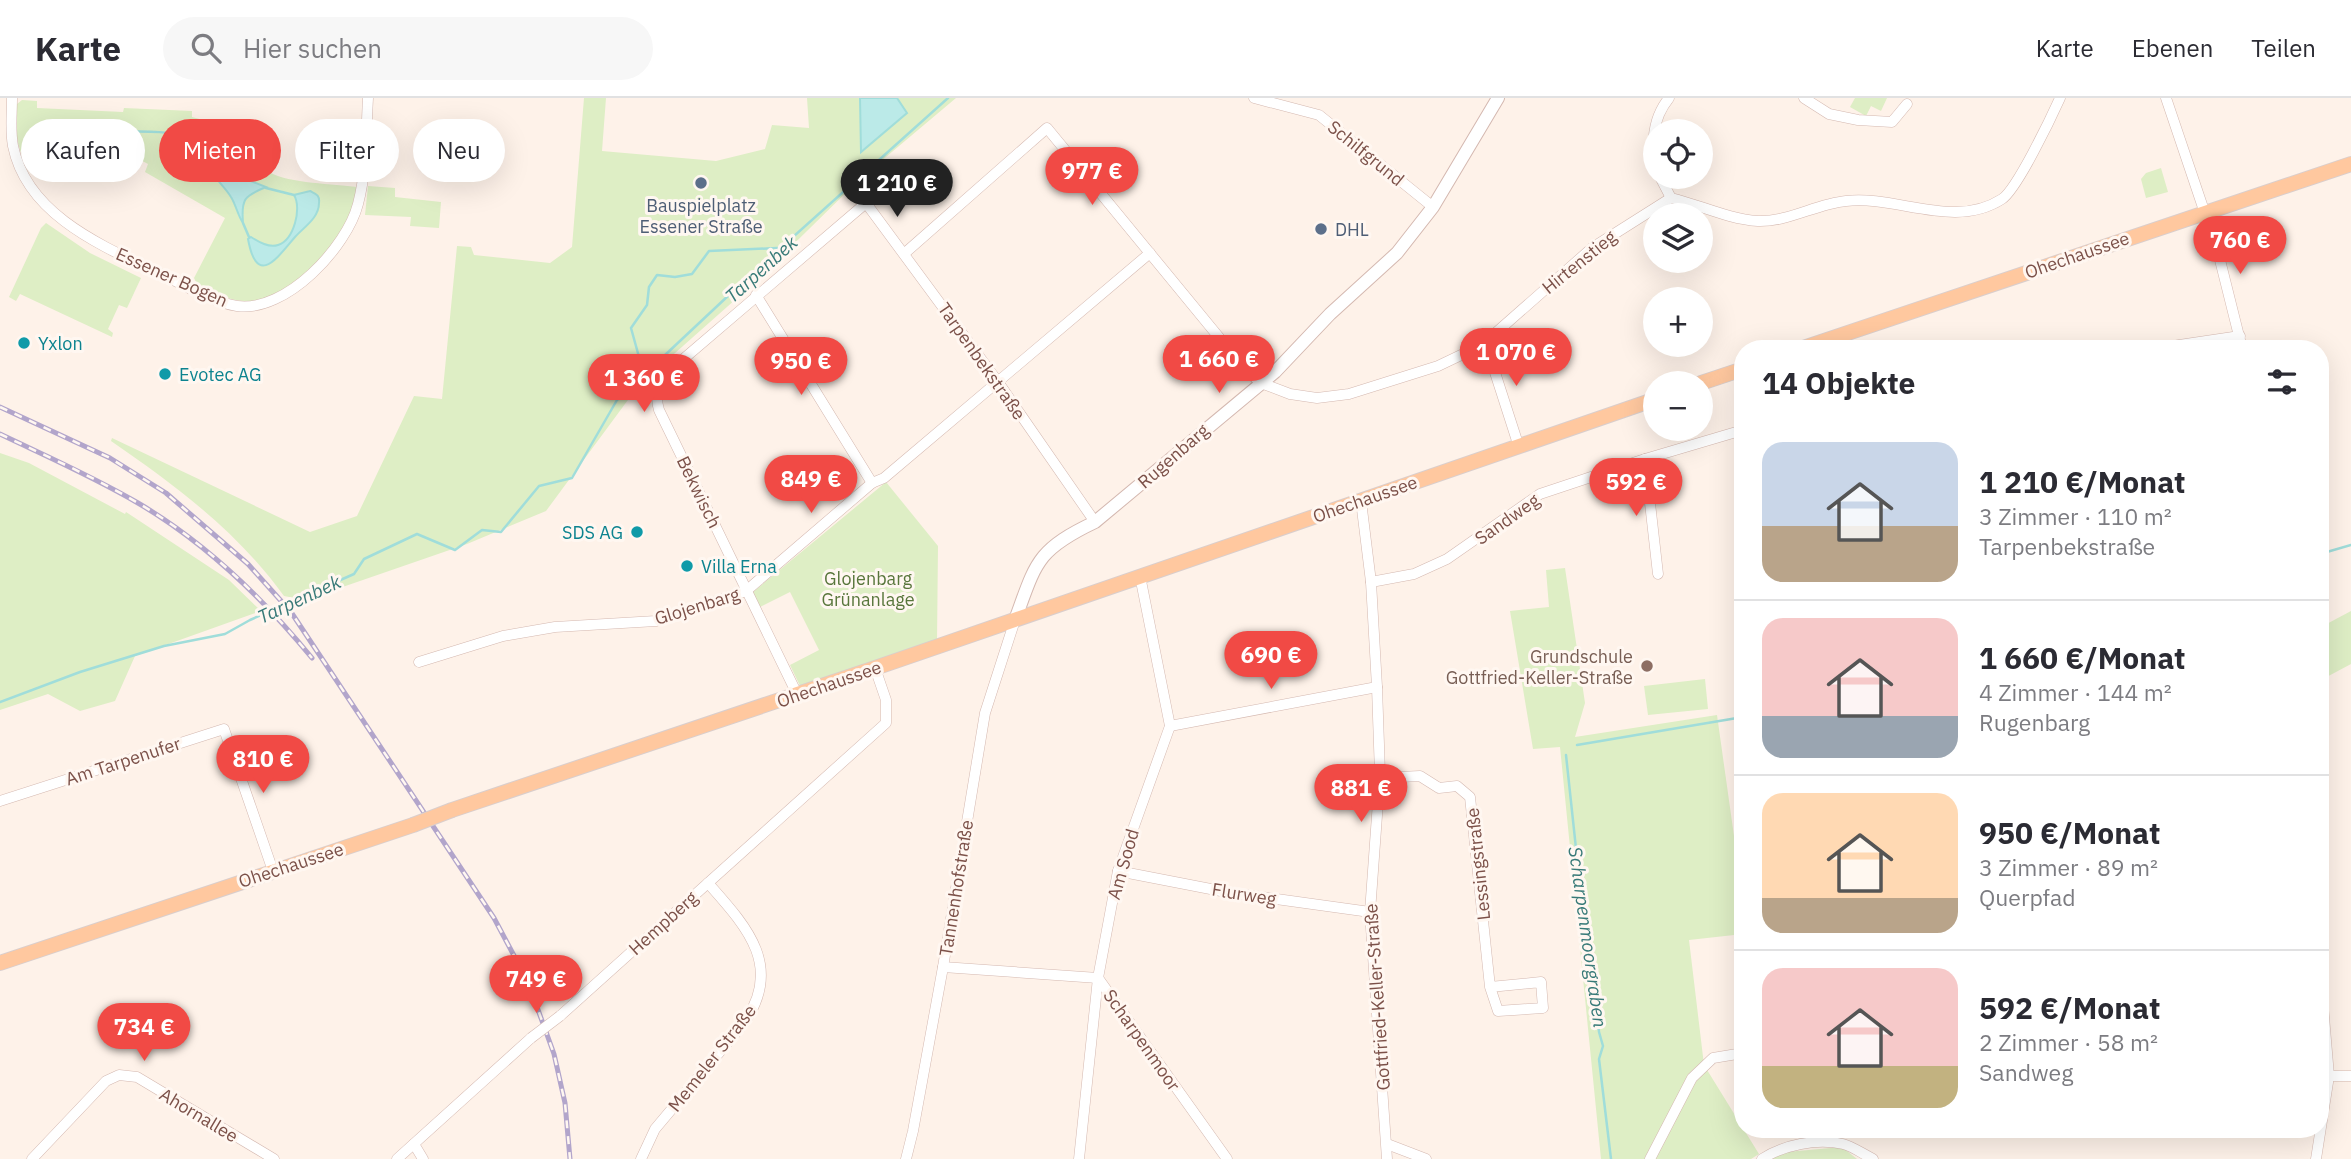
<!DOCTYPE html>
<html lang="de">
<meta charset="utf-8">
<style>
body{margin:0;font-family:"IBM Plex Sans",sans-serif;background:#f7f7f7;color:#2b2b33;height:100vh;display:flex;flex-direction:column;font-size:26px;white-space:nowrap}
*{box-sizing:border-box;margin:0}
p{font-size:23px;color:#7c7c81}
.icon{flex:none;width:38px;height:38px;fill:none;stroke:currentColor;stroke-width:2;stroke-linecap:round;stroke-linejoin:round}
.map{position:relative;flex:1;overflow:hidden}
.panel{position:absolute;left:1734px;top:242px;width:595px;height:798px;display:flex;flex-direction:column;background:#fff;border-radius:28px;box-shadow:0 7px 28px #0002}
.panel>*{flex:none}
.guide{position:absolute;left:21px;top:21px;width:665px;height:63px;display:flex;gap:14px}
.controls{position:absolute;left:1643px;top:21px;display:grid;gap:14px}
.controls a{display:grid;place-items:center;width:70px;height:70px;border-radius:50%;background:#fff;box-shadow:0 7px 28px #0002;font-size:35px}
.price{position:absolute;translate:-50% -60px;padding:0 16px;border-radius:24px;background:#f14a45;color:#fff;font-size:23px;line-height:46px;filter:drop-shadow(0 2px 4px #0008)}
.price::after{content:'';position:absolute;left:50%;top:42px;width:21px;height:16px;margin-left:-10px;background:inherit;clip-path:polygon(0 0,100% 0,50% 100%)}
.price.current{background:#222;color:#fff}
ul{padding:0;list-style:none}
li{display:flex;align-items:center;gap:21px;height:175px;padding:0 28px}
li+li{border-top:2px solid #e1e1e2}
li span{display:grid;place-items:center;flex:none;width:196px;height:140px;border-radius:21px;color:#555}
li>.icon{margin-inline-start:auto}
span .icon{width:84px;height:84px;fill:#fffc;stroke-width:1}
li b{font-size:30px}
h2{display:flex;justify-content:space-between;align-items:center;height:84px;padding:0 28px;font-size:30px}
.chip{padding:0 24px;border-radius:32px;background:#fff;box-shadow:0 7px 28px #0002;font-size:24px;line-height:63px}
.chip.current{background:#f14a45;color:#fff}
header{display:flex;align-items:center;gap:42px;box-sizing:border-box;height:98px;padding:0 35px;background:#fff;border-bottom:2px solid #e1e1e2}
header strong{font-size:33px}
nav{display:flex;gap:38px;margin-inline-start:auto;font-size:24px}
.search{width:490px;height:63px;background:#f7f7f7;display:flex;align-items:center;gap:18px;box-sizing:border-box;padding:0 24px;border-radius:38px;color:#7c7c81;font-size:26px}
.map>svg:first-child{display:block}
.green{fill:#deeec5}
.water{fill:#bbeae8;stroke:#a0ddda;stroke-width:2}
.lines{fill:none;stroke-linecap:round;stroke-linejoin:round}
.stream{stroke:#a0ddda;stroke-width:2.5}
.minor-casing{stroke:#d4b8b0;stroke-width:11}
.tertiary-casing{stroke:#d4b8b0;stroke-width:14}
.primary-casing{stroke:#dacecc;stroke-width:16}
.minor{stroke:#fff;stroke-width:10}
.tertiary{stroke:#fff;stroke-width:12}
.primary{stroke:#ffc89f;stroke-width:14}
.rail-casing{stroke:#b2a5cb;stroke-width:5}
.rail{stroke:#fff7f1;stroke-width:2.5;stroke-dasharray:8;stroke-linecap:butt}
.minor-bridge-casing{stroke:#d4b8b0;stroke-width:11;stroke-linecap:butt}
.primary-bridge-casing{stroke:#dacecc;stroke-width:16;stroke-linecap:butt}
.minor-bridge{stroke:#fff;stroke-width:10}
.primary-bridge{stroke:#ffc89f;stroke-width:14}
.service-dot{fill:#5c6f8a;stroke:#fff7f1;stroke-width:2.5}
.culture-dot{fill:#0f9aa8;stroke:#fff7f1;stroke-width:2.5}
.education-dot{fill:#8d6e63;stroke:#fff7f1;stroke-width:2.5}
.labels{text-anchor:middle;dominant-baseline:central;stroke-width:6;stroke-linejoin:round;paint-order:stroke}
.street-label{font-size:18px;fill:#7c5149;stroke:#fff7f1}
.service-label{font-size:18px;fill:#4e5e75;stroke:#fff7f1}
.culture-label{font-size:18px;fill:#0d838f;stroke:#fff7f1;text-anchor:start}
.park-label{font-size:18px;fill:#58763b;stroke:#fff7f1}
.education-label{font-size:18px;fill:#785e54;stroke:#fff7f1;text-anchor:end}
.water-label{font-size:19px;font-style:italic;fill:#387a78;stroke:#fff7f1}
</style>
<header>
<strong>Karte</strong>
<div class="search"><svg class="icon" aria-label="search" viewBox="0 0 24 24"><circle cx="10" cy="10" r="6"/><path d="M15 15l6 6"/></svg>Hier suchen</div>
<nav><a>Karte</a><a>Ebenen</a><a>Teilen</a></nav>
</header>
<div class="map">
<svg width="2351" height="1061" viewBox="0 0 2351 1061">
<rect width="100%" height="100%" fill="#fef2e9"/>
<g class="green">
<path d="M 584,0 L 606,0 L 602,53 L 716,63 L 765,51 L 772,27 L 809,30 L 807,0 L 860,0 L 861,54 L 907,15 L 897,0 L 956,0 L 861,80 L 754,185 L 639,287 L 546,413 L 467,446 L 305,502 L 284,498 C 238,434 175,387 111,343 L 112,340 L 310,434 L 357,418 L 414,298 L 442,301 L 457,148 L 471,149 L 474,157 L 550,165 L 572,149 Z"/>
<path d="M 1855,0 L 1887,0 L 1881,13 L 1871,8 L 1866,18 L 1850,9 Z"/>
<path d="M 22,2 L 37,3 L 37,10 L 123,14 L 124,10 L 192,13 L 192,19 C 231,27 240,56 271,75 C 288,85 335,86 357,89 C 355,97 354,107 351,115 C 338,148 289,199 253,203 C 233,205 214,195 197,186 L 194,180 L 225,120 L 145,74 L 148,66 L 133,58 L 129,64 L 104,51 L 60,49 L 31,61 L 25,61 C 14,47 16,23 17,6 Z"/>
<path d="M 2161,70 L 2168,94 L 2146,100 L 2141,81 L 2146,75 Z"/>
<path d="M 368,88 L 395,90 L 395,99 L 441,104 L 439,130 L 410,128 L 411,119 L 365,117 Z"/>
<path d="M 46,125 L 90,155 L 141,180 L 127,210 L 119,207 L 108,231 L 113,235 L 112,239 L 20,196 L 16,203 L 9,199 L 41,130 Z"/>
<path d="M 0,355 L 29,365 L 125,416 L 126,414 L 229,482 L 261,513 L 135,558 L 115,603 L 80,613 L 48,596 L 0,612 Z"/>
<path d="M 886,384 L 938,448 L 937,544 L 801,590 L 790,567 L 819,552 L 790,494 L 760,509 L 753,494 Z"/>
<path d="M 1565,470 L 1585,605 L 1575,639 L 1717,617 L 1743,802 L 1743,836 L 1689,842 L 1704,967 L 1759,1056 L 1751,1061 L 1601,1061 L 1560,649 L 1533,651 L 1510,513 L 1549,509 L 1546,472 Z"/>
<path d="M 2351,513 L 2351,566 L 2321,582 L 2321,529 Z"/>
<path d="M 1705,581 L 1708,611 L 1648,617 L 1644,588 Z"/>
<path d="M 1842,1049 L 1857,1061 L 1767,1061 L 1776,1055 Z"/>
</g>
<g class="water">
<path d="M 860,0 L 897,0 L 907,15 L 861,54 Z"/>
<path d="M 205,46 L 216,53 L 238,78 L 266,89 C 244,98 241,101 243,125 C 238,118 236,107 231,99 C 223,85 196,65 205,46 Z"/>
<path d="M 310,93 C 316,96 320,97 319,105 C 319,120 304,129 295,139 C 277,160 257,190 248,141 L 251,139 C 259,144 269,150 278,147 C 294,142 302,110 294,97 Z"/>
</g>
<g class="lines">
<g class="stream">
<path d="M 83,35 C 113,35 181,27 203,47"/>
<path d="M 266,90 L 294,97"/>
<path d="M 243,125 L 249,139"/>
<path d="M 644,277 L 631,230 L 647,207 L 649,189 L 657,177 L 675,179 L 692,176 L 709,153 L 777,150"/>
<path d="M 2320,456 L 2351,447"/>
<path d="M 0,604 L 80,574 L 164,548 L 225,536 L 250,522 L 354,476 L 364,461 L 417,436 L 455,452 L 482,432 L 501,434 L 539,388 L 572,380 L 617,302 L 745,182 L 948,0"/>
<path d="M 1577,647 L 1743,619"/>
<path d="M 1566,657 L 1589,872 L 1594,879 L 1599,934 L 1603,948 L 1599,961 L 1611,1061"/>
</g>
<g class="minor-casing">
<g id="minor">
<path d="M 12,0 C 12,16 10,32 13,48 C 27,117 102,148 159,175 C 183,186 211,204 237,208 C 286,215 347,149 358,106 C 367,72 366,34 368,0"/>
<path d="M 1254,0 L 1319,17 L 1433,109"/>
<path d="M 1804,0 L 1829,16 L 1858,22 L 1892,24 L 1907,6"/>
<path d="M 2166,0 L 2218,154 L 2242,250"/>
<path d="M 1656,70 C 1651,45 1652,21 1669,0"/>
<path d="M 1660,79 L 1671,100"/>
<path d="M 905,155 L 1047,30 L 1245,271 L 1261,285 L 1290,296 L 1317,300 L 1349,296 L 1438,268 L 1482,247 L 1592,150 L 1671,100 C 1700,107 1728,121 1758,123 C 1788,124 1816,106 1846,103 C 1897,97 1954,132 2002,101 C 2017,91 2051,20 2060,0"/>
<path d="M 756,197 L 872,385"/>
<path d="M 1482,247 L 1491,262 L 1519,349"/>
<path d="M 2159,250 L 2240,238"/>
<path d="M 1645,361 L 1658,476"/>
<path d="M 1361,403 L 1371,484 L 1377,589 L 1380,676 L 1370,814 L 1387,1061"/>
<path d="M 1371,484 L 1414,476 L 1447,461 L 1540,396 L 1645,361 L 1743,332"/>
<path d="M 419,564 L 503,538 L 555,529 L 656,523 L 746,493 L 872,385 L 884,380 L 1150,155"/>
<path d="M 797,596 L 659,312 C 653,292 662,284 674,269 L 866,105 L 998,284 L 1095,424"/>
<path d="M 1170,628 L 1377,589"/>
<path d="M 1380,680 L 1420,678 L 1439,690 L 1457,688 L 1470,699 L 1490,889 L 1498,913 L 1543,910 L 1541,884 L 1490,889"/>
<path d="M 0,703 L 224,631 L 273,773"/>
<path d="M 1118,773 L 1226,794 L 1370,814"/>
<path d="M 943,869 L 1098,880 L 1227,1061"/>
<path d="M 560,918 L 886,625 L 886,602 L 875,570"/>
<path d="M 2329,978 L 2351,978"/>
<path d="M 414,1046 L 423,1061"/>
<path d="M 1387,1046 L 1426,1061"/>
<path d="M 32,1061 L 106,983 L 119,977 L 137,979 L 274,1061"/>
<path d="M 397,1061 L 531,940"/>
<path d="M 641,1061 L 655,1031 L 744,925 C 784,868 746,828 708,785"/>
<path d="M 906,1061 L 913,1033 L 943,869 L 985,615 L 1015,522"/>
<path d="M 1079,1061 L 1098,880 L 1118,773 L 1170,628 L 1140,478"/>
<path d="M 1650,1061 L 1692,980 L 1713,960 L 1743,955"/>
<path d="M 1762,1061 C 1783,1047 1817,1040 1843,1046 C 1852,1048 1863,1056 1873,1061"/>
<path d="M 2316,1061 L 2329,978 L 2320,871"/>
</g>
</g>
<g class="tertiary-casing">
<path id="tertiary" d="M 1015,522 C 1036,465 1036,452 1095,424 L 1275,274 L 1330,216 L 1397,155 L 1433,109 L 1498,0"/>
</g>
<g class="primary-casing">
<g id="primary">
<path d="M 1803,250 L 2351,66"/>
<path d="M 1701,285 L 1743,271"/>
<path d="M 452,712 L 875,570 L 1656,301"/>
<path d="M 0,865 L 413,727"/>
</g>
</g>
<use href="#minor" class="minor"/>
<use href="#tertiary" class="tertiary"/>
<use href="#primary" class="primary"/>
<g class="rail-casing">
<g id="rail">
<path d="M 0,309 L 110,360 L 166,395 L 248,466 L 291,514 L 494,820 L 528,884 L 554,956 L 565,1005 L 570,1061"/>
<path d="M 0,336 C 46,358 94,379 138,405 C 206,445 262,499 312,560"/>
</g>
</g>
<use href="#rail" class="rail"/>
<g class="minor-bridge-casing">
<path id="minor-bridge" d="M 531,940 L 560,918"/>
</g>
<g class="primary-bridge-casing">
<path id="primary-bridge" d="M 413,727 L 452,712"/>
</g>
<use href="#minor-bridge" class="minor-bridge"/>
<use href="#primary-bridge" class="primary-bridge"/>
</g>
<g class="service-dot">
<circle cx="701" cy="85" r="7"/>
<circle cx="1321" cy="131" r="7"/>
</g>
<g class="culture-dot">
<circle cx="24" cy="245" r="7"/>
<circle cx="165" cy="276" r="7"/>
<circle cx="637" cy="434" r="7"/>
<circle cx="687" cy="468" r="7"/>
</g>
<circle class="education-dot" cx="1647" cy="568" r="7"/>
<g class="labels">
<g class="street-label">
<text transform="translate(1366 55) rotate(39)">Schilfgrund</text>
<text transform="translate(2077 157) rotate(-19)">Ohechaussee</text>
<text transform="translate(1579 164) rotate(-39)">Hirtenstieg</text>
<text transform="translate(172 179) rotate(24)">Essener Bogen</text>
<text transform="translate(982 263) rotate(55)">Tarpenbekstraße</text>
<text transform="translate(1173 358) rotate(-41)">Rugenbarg</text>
<text transform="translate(699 394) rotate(64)">Bekwisch</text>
<text transform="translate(1365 401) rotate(-19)">Ohechaussee</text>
<text transform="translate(1507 421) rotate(-35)">Sandweg</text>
<text transform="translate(697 508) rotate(-17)">Glojenbarg</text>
<text transform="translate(829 586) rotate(-19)">Ohechaussee</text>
<text transform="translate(123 663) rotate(-18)">Am Tarpenufer</text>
<text transform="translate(1123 766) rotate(-74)">Am Sood</text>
<text transform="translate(1478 766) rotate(-96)">Lessingstraße</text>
<text transform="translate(291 767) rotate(-18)">Ohechaussee</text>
<text transform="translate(956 790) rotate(-81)">Tannenhofstraße</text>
<text transform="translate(1244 796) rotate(9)">Flurweg</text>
<text transform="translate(663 825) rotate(-42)">Hempberg</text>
<text transform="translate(1377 899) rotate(-94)">Gottfried-Keller-Straße</text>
<text transform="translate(1142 942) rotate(55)">Scharpenmoor</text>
<text transform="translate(712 960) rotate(-52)">Memeler Straße</text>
<text transform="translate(199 1017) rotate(31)">Ahornallee</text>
</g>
<g class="service-label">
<text x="701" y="107">Bauspielplatz<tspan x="701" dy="21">Essener Straße</tspan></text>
<text x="1335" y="131" text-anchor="start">DHL</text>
</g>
<g class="culture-label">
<text x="38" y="245">Yxlon</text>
<text x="179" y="276">Evotec AG</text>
<text x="623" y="434" text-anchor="end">SDS AG</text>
<text x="701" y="468">Villa Erna</text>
</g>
<g class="park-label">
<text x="868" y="480">Glojenbarg<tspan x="868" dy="21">Grünanlage</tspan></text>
</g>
<g class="education-label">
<text x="1633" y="558">Grundschule<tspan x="1633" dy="21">Gottfried-Keller-Straße</tspan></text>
</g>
<g class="water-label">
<text transform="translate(761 171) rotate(-42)">Tarpenbek</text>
<text transform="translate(299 501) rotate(-25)">Tarpenbek</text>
<text transform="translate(1588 839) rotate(82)">Scharpenmoorgraben</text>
</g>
</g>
</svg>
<div class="controls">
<a><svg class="icon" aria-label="locate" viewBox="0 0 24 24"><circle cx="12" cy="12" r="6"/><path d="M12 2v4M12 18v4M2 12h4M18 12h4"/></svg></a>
<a><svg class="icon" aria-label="layers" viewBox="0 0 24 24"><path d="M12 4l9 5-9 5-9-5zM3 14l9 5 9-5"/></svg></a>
<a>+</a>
<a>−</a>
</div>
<b class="price" style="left:1092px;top:109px">977 €</b>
<b class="price current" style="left:897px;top:121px">1 210 €</b>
<b class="price" style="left:2240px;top:178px">760 €</b>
<b class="price" style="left:1516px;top:290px">1 070 €</b>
<b class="price" style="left:1219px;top:297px">1 660 €</b>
<b class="price" style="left:801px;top:299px">950 €</b>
<b class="price" style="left:644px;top:316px">1 360 €</b>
<b class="price" style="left:811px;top:417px">849 €</b>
<b class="price" style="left:1636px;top:420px">592 €</b>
<b class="price" style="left:1271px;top:593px">690 €</b>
<b class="price" style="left:263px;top:697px">810 €</b>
<b class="price" style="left:1361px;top:726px">881 €</b>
<b class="price" style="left:536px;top:917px">749 €</b>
<b class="price" style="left:144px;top:965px">734 €</b>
<div class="guide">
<a class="chip">Kaufen</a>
<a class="chip current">Mieten</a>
<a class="chip">Filter</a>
<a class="chip">Neu</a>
</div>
<section class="panel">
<h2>14 Objekte<svg class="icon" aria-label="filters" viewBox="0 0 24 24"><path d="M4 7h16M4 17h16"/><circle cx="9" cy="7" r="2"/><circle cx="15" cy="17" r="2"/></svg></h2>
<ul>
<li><span style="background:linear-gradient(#c9d6e8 60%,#b9a48a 0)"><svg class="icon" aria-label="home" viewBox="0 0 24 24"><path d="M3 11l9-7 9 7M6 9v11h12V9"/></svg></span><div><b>1 210 €/Monat</b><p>3 Zimmer · 110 m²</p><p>Tarpenbekstraße</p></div></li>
<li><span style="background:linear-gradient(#f6c9c9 70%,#9aa5b1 0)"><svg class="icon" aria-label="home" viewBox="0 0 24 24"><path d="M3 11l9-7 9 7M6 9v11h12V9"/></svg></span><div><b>1 660 €/Monat</b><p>4 Zimmer · 144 m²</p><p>Rugenbarg</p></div></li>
<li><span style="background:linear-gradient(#ffd9b3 75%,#b9a48a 0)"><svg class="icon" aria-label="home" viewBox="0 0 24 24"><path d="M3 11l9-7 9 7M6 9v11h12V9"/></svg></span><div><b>950 €/Monat</b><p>3 Zimmer · 89 m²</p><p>Querpfad</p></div></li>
<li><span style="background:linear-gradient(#f6c9c9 70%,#c2b280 0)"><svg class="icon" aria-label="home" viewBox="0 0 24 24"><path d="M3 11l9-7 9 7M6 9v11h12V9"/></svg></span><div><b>592 €/Monat</b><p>2 Zimmer · 58 m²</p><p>Sandweg</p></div></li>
</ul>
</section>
</div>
